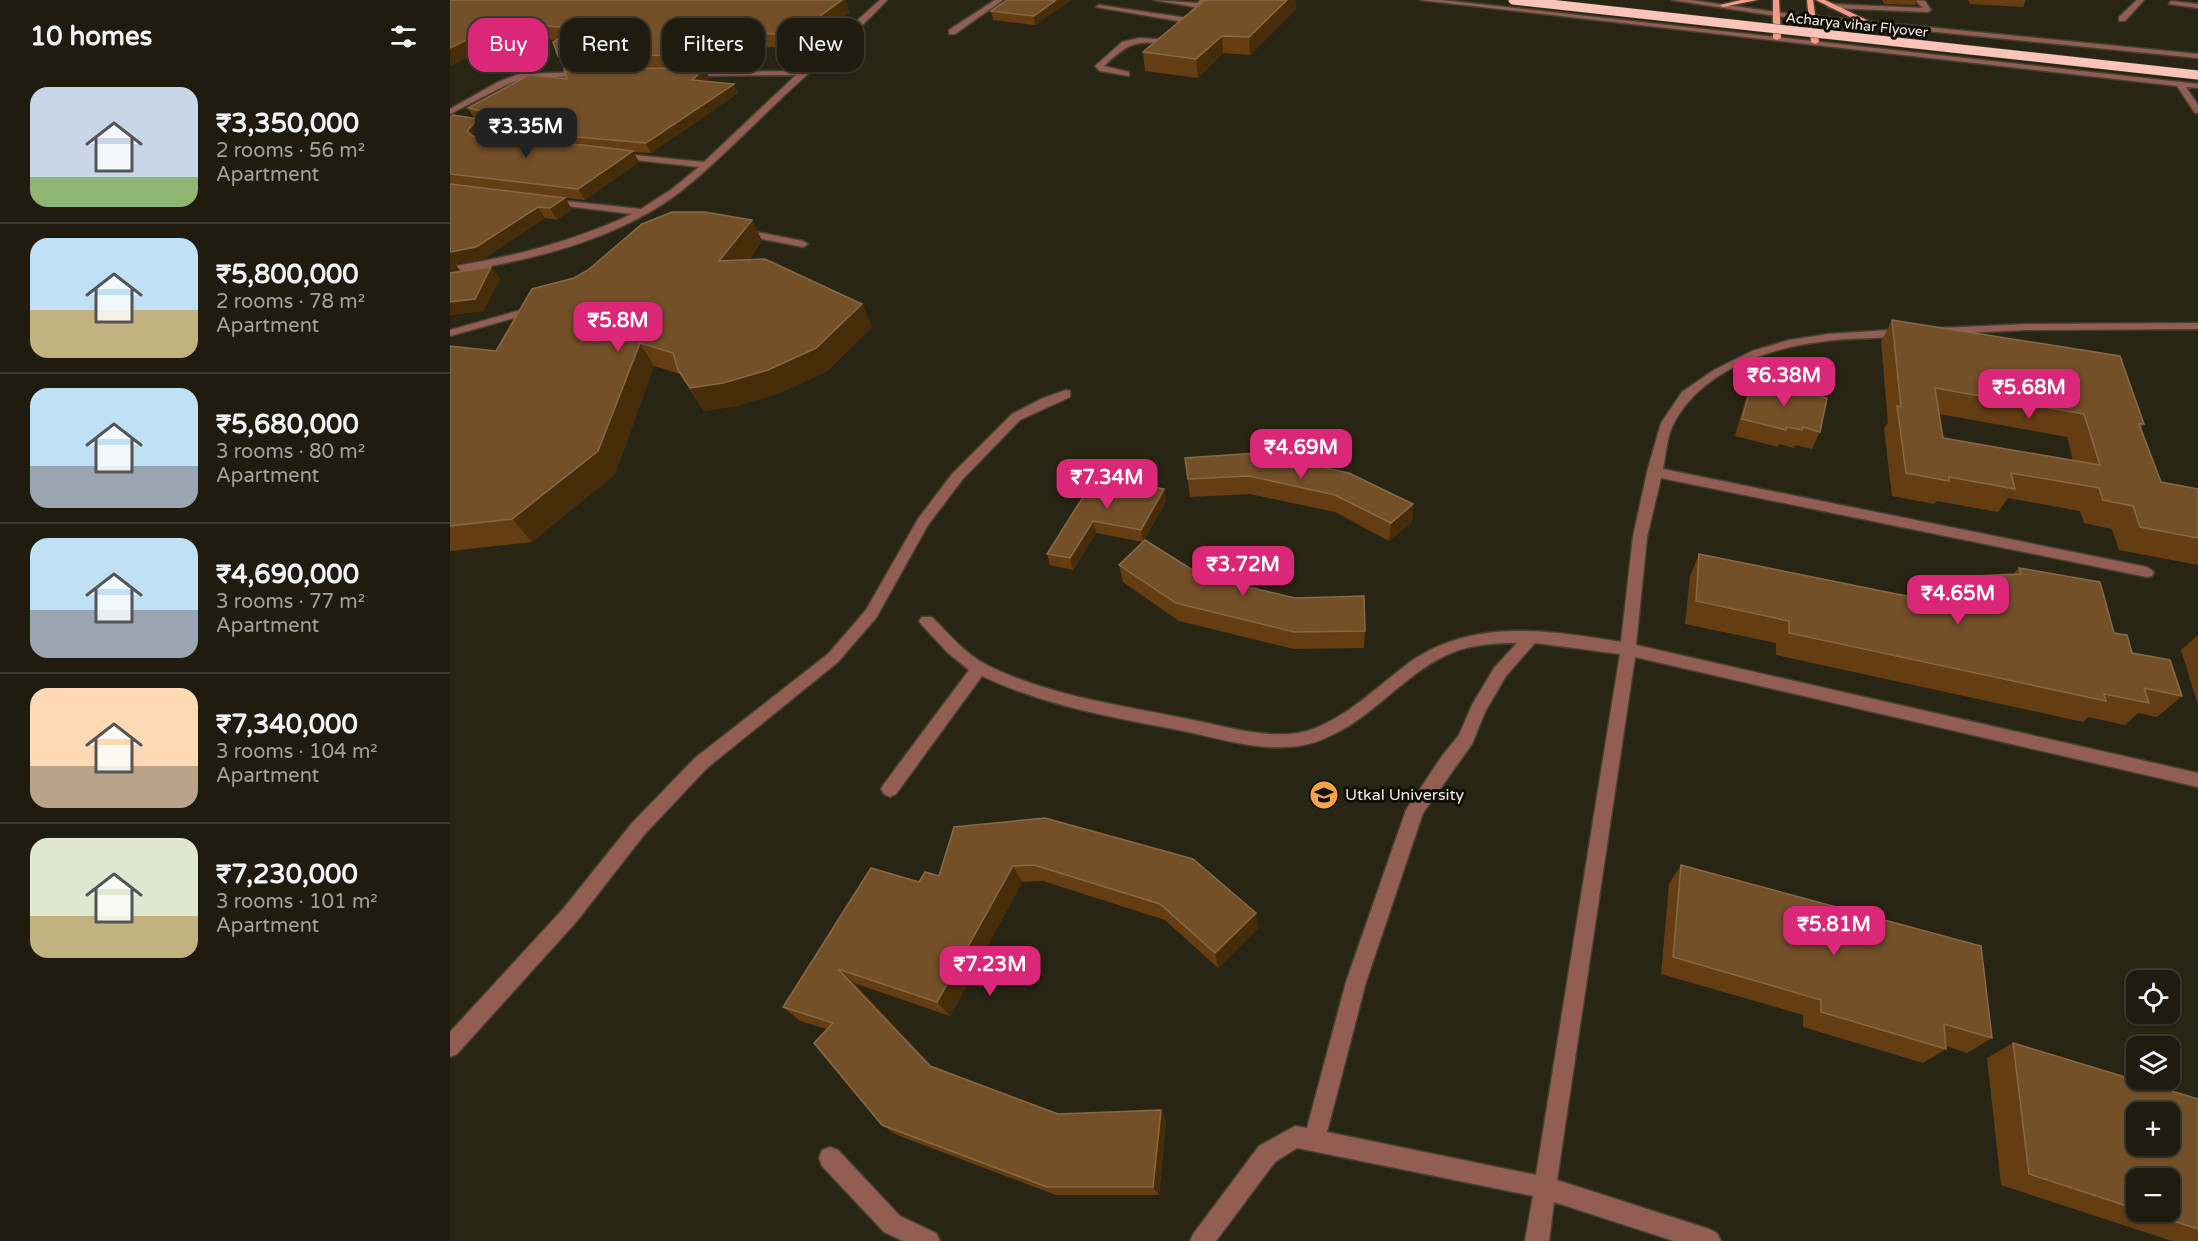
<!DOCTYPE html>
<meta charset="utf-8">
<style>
body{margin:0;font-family:"Varela Round",sans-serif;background:#2c291d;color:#f1f3f6;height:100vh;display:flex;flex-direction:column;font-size:22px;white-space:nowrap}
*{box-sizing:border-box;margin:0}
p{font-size:20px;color:#a1a19e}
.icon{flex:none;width:33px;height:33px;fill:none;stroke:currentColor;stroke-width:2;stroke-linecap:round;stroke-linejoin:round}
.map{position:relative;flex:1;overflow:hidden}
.sheet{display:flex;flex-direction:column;background:#1f1c0f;width:450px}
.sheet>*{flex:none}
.banner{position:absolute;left:18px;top:18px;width:570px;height:54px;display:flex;gap:12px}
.tools{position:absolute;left:1676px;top:970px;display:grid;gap:12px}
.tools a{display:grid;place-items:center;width:54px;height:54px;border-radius:12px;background:#1f1c0f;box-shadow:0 2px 4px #0004,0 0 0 2px #3c3a2f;font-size:30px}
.price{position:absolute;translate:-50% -51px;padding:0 14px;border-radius:12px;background:#db2777;color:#fff;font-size:20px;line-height:39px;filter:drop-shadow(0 2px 3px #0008)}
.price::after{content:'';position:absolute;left:50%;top:36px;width:18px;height:14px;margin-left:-9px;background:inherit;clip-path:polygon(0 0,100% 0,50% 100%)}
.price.selected{background:#222;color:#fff}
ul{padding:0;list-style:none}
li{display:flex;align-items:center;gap:18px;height:150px;padding:0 30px}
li+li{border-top:2px solid #3c3a2f}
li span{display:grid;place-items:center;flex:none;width:168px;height:120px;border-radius:18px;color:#555}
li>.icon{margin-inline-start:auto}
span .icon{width:72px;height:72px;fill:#fffc;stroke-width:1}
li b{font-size:26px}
h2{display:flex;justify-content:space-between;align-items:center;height:72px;padding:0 30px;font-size:26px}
.pill{padding:0 21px;border-radius:18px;background:#1f1c0f;box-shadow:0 2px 4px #0004,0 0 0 2px #3c3a2f;font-size:21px;line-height:54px}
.pill.selected{background:#db2777;color:#fff}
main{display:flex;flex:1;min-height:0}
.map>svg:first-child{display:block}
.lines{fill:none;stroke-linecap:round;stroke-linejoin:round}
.minor-casing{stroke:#454131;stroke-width:3}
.major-casing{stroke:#454131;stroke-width:3}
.minor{fill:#925d53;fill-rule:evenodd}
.major{fill:#f49b8a;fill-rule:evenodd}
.highway-bridge-casing{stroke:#454131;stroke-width:10;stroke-linecap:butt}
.highway-bridge{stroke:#fac4b9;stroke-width:9}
.wall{fill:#653d13;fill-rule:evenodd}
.shaded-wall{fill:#472c0a}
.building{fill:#745029;stroke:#876946;stroke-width:1.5;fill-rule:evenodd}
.labels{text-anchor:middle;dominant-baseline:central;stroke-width:6;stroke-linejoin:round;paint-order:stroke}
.far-street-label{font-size:14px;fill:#efede2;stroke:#100e07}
.poi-label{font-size:16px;fill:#efede2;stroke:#100e07;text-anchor:start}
</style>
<main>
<section class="sheet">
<h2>10 homes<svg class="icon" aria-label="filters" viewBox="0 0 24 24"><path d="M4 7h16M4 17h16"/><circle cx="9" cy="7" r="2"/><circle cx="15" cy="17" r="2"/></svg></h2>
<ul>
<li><span style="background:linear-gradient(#c9d6e8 75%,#8fb573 0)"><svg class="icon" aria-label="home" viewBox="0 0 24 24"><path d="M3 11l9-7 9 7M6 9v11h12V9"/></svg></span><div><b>₹3,350,000</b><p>2 rooms · 56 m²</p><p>Apartment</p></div></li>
<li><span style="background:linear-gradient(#bfe0f5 60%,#c2b280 0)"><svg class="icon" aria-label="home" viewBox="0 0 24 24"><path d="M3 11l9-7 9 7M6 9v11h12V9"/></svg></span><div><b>₹5,800,000</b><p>2 rooms · 78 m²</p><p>Apartment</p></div></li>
<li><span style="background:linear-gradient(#bfe0f5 65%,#9aa5b1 0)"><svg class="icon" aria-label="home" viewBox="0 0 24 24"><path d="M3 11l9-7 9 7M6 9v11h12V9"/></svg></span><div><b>₹5,680,000</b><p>3 rooms · 80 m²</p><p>Apartment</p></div></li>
<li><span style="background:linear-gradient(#bfe0f5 60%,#9aa5b1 0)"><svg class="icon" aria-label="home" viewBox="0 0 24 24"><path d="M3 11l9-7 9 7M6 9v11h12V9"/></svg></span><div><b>₹4,690,000</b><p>3 rooms · 77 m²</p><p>Apartment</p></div></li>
<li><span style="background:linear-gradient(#ffd9b3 65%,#b9a48a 0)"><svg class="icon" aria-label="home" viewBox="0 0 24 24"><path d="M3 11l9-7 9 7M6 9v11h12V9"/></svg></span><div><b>₹7,340,000</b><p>3 rooms · 104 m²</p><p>Apartment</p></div></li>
<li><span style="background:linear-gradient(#dfe7d0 65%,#c2b280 0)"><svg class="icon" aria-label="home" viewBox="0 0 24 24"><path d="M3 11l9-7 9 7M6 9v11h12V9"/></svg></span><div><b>₹7,230,000</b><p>3 rooms · 101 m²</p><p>Apartment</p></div></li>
</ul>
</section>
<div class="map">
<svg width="1748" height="1241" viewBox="0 0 1748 1241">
<rect width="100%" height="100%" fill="#292514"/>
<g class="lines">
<g class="minor-casing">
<g id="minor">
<path d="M 430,0 L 437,0 C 407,33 370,62 337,93 C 302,126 268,162 230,192 C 165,241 79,261 0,273 L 0,267 C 63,257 124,241 182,214 L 99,204 L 96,203 L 96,199 L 191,209 L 222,189 L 249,167 L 167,158 L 163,155 L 164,153 L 254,162 L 346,75 L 238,76 L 234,74 L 235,72 L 351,71 Z"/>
<path d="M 545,0 L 553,0 L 505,34 L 499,34 L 499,30 Z"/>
<path d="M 704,0 L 748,3 L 750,0 L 757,0 L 736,26 L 732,24 L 734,22 L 646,7 L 649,5 L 737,18 L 745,7 Z"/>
<path d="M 970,0 L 992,0 L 1748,84 L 1748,88 L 1736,87 L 1748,105 L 1748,113 L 1745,113 L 1727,86 Z"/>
<path d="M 1222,0 L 1240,0 L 1326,12 L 1748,54 L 1748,58 L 1326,16 Z"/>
<path d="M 1465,0 L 1475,1 L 1481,10 L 1478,12 L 1380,8 L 1377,6 L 1380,4 L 1473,8 Z"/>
<path d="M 1687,0 L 1694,0 L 1675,21 L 1669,21 L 1669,17 Z"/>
<path d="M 1721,1 L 1748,4 L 1748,8 L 1719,4 Z"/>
<path d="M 689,38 L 723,40 L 727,42 L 723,44 C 687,41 681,40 654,66 L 679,72 L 679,76 L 650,71 L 645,66 L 672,42 Z"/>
<path d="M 133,72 L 136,72 L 136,76 L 73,78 L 54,86 L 0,114 L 0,109 L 48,82 L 69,74 Z"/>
<path d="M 12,118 L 50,125 L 50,129 L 37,141 L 45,142 L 45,146 L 26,142 L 40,128 L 9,123 L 8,121 Z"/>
<path d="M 291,229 L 353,241 L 358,244 L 353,247 L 287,234 L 286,232 Z"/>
<path d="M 85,306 L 89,307 L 89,311 L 0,336 L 0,330 Z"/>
<path d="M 1748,323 L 1748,329 L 1578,330 L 1488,334 L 1482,331 L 1488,328 L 1578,324 Z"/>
<path d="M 1455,329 L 1461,332 L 1459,334 C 1433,340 1404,337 1377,341 C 1321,347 1254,369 1225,421 C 1217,434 1216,454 1213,469 L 1697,567 L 1704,572 L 1702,576 L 1697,577 L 1211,478 L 1197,537 L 1186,645 L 1748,773 L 1748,787 L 1185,657 L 1107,1180 L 1259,1229 L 1267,1233 L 1271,1241 L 1224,1241 L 1104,1202 L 1099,1241 L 1075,1241 L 1083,1196 L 847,1148 L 825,1162 L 766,1241 L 740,1241 L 744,1233 L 809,1146 L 845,1126 L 857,1128 L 896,982 L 956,810 L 992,756 L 1009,735 L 1022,705 L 1044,668 L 1067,643 C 1046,643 1024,644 1004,652 C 959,669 928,713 884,734 C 869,742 853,747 836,747 C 803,749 770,739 738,732 C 667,718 597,707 532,676 L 446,794 L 440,797 L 434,794 L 431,789 L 434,784 L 519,670 L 497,652 L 472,625 L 469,621 L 472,617 L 482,617 C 499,634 515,654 537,665 C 599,696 670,705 738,719 C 776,726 825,743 863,729 C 900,715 929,685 960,662 C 1022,618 1101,630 1171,642 L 1183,537 L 1197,472 L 1211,423 L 1232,392 L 1264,370 L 1302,351 L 1339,340 L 1378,334 ZM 1085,643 L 1170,654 L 1086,1175 L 877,1132 L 916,982 L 973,813 L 1022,744 L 1035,712 L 1056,676 Z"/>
<path d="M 616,390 L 620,391 L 620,397 L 570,420 L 512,480 L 478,525 L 426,618 L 388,662 L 257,768 L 194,835 L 127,921 L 7,1054 L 0,1057 L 0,1032 L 113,909 L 182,823 L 245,758 L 378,654 L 416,610 L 468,519 L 502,474 L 562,414 L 591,399 Z"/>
<path d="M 380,1147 L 388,1150 L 450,1216 L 486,1233 L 490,1241 L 453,1241 L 434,1232 L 372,1166 L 369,1158 L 372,1150 Z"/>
</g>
</g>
<g class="major-casing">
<g id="major">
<path d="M 1291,0 L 1307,0 L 1273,7 L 1270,5 Z"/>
<path d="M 1323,0 L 1329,0 L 1331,38 L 1327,40 L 1323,38 Z"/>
<path d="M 1357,0 L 1363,0 L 1369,42 L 1365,44 L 1361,42 Z"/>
<path d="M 1366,0 L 1375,0 L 1423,23 L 1416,25 Z"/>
</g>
</g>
<use href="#minor" class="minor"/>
<use href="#major" class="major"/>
<g class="highway-bridge-casing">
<path id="highway-bridge" d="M 1063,0 L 1748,75"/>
</g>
<use href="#highway-bridge" class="highway-bridge"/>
</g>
<g class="wall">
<path d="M 0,0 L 395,0 L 399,12 L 349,49 L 294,45 L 268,69 L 255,69 L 259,78 L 255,81 L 288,93 L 201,153 L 183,152 L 189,162 L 135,200 L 84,194 L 122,209 L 107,220 L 95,218 L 34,259 L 5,264 L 10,271 L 41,267 L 50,279 L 33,311 L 0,315 L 0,117 L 28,119 L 35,130 L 28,137 L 55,141 L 97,144 L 42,139 L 36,129 L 44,122 L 24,118 L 18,108 L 117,79 L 115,69 L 108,56 L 107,40 L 60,36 L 0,66 Z"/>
<path d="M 621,0 L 585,25 L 543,20 L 541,11 Z"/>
<path d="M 755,0 L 845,0 L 846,9 L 800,55 L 773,53 L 748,78 L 695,71 L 693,52 Z"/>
<path d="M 1432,0 L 1467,0 L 1465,5 L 1434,4 Z"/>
<path d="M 1518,0 L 1576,0 L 1573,7 L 1520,4 Z"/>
<path d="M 302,220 L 312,241 L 299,260 L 412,304 L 422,327 L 377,371 L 330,393 L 286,406 L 254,411 L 230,374 L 204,366 L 165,474 L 82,542 L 0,551 L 0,346 L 46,351 L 124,278 Z"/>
<path d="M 1442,320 L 1694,424 L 1691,428 L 1711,482 L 1748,489 L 1748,565 L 1669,550 L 1662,529 L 1634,523 L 1630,511 L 1558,498 L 1548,512 L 1487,501 L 1484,504 L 1442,496 L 1434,429 L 1438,423 L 1431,342 ZM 1489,414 L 1617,437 L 1623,461 L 1493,438 Z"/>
<path d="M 1303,380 L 1370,432 L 1362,449 L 1345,445 L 1344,448 L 1329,444 L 1328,447 L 1285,436 L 1296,398 Z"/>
<path d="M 735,458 L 963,504 L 962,522 L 939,541 L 885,512 L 800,494 L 740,497 Z"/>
<path d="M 670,481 L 714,489 L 716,501 L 693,542 L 646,533 L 623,570 L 600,565 L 597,554 Z"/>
<path d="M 1249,554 L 1486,602 L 1485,600 L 1501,577 L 1563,574 L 1569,568 L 1664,633 L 1682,653 L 1732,696 L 1707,717 L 1688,713 L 1675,725 L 1638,717 L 1633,722 L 1326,655 L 1326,643 L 1235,624 L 1240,576 Z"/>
<path d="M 669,565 L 752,576 L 915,631 L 914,648 L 844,649 L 729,621 L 673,582 Z"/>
<path d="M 1748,635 L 1748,705 L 1731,650 Z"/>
<path d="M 504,827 L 808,928 L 768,968 L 715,920 L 593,881 L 572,882 L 500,1016 L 404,983 L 483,1067 L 608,1114 L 711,1110 L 716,1121 L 709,1195 L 606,1195 L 447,1135 L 432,1125 L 377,1029 L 350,1021 L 333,1007 L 469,882 L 489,876 Z"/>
<path d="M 1231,865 L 1542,1038 L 1517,1053 L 1496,1046 L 1496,1049 L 1473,1063 L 1353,1027 L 1353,1015 L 1211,974 L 1219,884 Z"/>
<path d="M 1563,1043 L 1748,1099 L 1748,1241 L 1722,1241 L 1551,1185 L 1537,1058 ZM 1686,1179 L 1719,1212 L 1686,1212 Z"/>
</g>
<g class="shaded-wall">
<path d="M 392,0 L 395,0 L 399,12 L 349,49 L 344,35 Z"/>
<path d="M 606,0 L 621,0 L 585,25 L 584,16 Z"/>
<path d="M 837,0 L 845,0 L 846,9 L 800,55 L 799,37 Z"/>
<path d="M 52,23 L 60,36 L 0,66 L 0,48 Z"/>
<path d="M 288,32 L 294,45 L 268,69 L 262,55 Z"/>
<path d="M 772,36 L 773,53 L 748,78 L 746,59 Z"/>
<path d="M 255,68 L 259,78 L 246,89 L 242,80 Z"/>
<path d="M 284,84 L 288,93 L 201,153 L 196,143 Z"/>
<path d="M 28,119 L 35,130 L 24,142 L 17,131 Z"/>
<path d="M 183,151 L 189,162 L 135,200 L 128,189 Z"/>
<path d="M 115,198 L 122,209 L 107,220 L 100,208 Z"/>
<path d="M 88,207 L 95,218 L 34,259 L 5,264 L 12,273 L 0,281 L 0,252 Z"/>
<path d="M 302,220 L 312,241 L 281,284 L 269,261 Z"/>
<path d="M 41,267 L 50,279 L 33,311 L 0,315 L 0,302 Z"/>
<path d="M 412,304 L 422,327 L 377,371 L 330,393 L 286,406 L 254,411 L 240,388 Z"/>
<path d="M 190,343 L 204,366 L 165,474 L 82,542 L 62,519 Z"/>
<path d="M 714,489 L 716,501 L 693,542 L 691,530 Z"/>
<path d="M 963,504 L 962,522 L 939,541 L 941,523 Z"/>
<path d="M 643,521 L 646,533 L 623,570 L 620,558 Z"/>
<path d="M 563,866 L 572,882 L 500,1016 L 487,1002 Z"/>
<path d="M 806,913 L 808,928 L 768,968 L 765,953 Z"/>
<path d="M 388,969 L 404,983 L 493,1078 L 480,1066 Z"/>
<path d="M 711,1110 L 716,1121 L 709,1195 L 703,1187 Z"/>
</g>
<g class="building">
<path d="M 0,0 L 392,0 L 344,35 L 288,32 L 262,55 L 108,56 L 103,42 L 127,28 L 52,23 L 0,48 Z"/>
<path d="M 557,0 L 606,0 L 584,16 L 541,11 Z"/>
<path d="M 755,0 L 837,0 L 799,37 L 772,36 L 746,59 L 693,52 Z"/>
<path d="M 255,68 L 242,80 L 284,84 L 196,143 L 36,129 L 45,121 L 46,114 L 18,108 L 79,75 L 117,79 L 114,69 Z"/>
<path d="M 3,115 L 28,119 L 17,131 L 23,136 L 55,141 L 133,145 L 183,151 L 128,189 L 0,174 L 0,117 Z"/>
<path d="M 0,184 L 115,198 L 100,208 L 88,207 L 26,247 L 0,252 Z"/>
<path d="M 222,212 L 255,212 L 302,220 L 269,261 L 315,259 L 412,304 L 366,348 L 318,370 L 273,383 L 240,388 L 228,370 L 223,353 L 190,343 L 148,451 L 62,519 L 0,526 L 0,346 L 46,351 L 82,289 L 124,278 L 138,270 L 192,224 Z"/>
<path d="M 41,267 L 25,299 L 0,302 L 0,273 Z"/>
<path d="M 1442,320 L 1670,356 L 1694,424 L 1689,424 L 1711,482 L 1748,489 L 1748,538 L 1690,527 L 1683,506 L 1653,500 L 1649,488 L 1561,473 L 1565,489 L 1499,477 L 1499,481 L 1456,473 L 1447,406 L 1451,407 ZM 1485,388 L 1634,414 L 1650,465 L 1493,438 Z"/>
<path d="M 1303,380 L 1377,398 L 1370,432 L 1353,427 L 1352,430 L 1337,427 L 1336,430 L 1292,419 Z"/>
<path d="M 807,453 L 899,473 L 963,504 L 941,523 L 885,495 L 799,476 L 738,479 L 735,458 Z"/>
<path d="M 652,467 L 670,478 L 668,480 L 714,489 L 691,530 L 643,521 L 620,558 L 597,554 Z"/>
<path d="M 695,540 L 752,576 L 845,598 L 914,596 L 915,631 L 844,632 L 726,603 L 669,565 Z"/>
<path d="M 1249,554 L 1521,609 L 1501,577 L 1571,574 L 1569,568 L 1650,582 L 1664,633 L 1677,635 L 1682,653 L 1720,660 L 1732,696 L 1694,688 L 1699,703 L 1654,694 L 1656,701 L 1339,633 L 1339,621 L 1246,601 Z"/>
<path d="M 595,818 L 743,859 L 806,913 L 765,953 L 710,904 L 584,865 L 563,866 L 487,1002 L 388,969 L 480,1066 L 608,1114 L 711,1110 L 703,1187 L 597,1187 L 432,1125 L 364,1043 L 383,1023 L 333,1007 L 421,868 L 469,882 L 475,872 L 489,876 L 504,827 Z"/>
<path d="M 1231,865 L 1531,946 L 1542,1038 L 1494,1024 L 1496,1049 L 1371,1012 L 1371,1000 L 1223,957 Z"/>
<path d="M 1563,1043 L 1748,1099 L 1748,1229 L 1695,1212 L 1719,1212 L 1719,1179 L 1686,1179 L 1686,1209 L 1579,1174 ZM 1686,1113 L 1719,1113 L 1719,1146 L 1686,1146 Z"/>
</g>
<defs>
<g id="university-disc" transform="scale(1.5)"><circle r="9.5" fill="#f6a247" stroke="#100e07"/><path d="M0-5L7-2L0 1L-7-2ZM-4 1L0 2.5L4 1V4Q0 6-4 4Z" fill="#111"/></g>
</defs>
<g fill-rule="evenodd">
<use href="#university-disc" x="874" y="795"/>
</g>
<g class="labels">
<g class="far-street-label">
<text transform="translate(1407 25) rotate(6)">Acharya vihar Flyover</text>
</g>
<g class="poi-label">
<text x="895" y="795">Utkal University</text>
</g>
</g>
</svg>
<div class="tools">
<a><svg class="icon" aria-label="locate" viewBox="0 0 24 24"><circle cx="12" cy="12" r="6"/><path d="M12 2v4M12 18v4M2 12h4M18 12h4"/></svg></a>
<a><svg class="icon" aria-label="layers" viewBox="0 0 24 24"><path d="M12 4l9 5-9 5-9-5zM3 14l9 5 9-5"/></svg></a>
<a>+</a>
<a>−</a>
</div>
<b class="price selected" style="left:76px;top:159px">₹3.35M</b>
<b class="price" style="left:168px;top:353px">₹5.8M</b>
<b class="price" style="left:1334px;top:408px">₹6.38M</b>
<b class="price" style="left:1579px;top:420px">₹5.68M</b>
<b class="price" style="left:851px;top:480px">₹4.69M</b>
<b class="price" style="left:657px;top:510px">₹7.34M</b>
<b class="price" style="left:793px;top:597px">₹3.72M</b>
<b class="price" style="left:1508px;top:626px">₹4.65M</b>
<b class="price" style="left:1384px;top:957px">₹5.81M</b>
<b class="price" style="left:540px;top:997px">₹7.23M</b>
<div class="banner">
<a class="pill selected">Buy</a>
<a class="pill">Rent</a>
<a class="pill">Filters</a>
<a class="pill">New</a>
</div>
</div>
</main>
